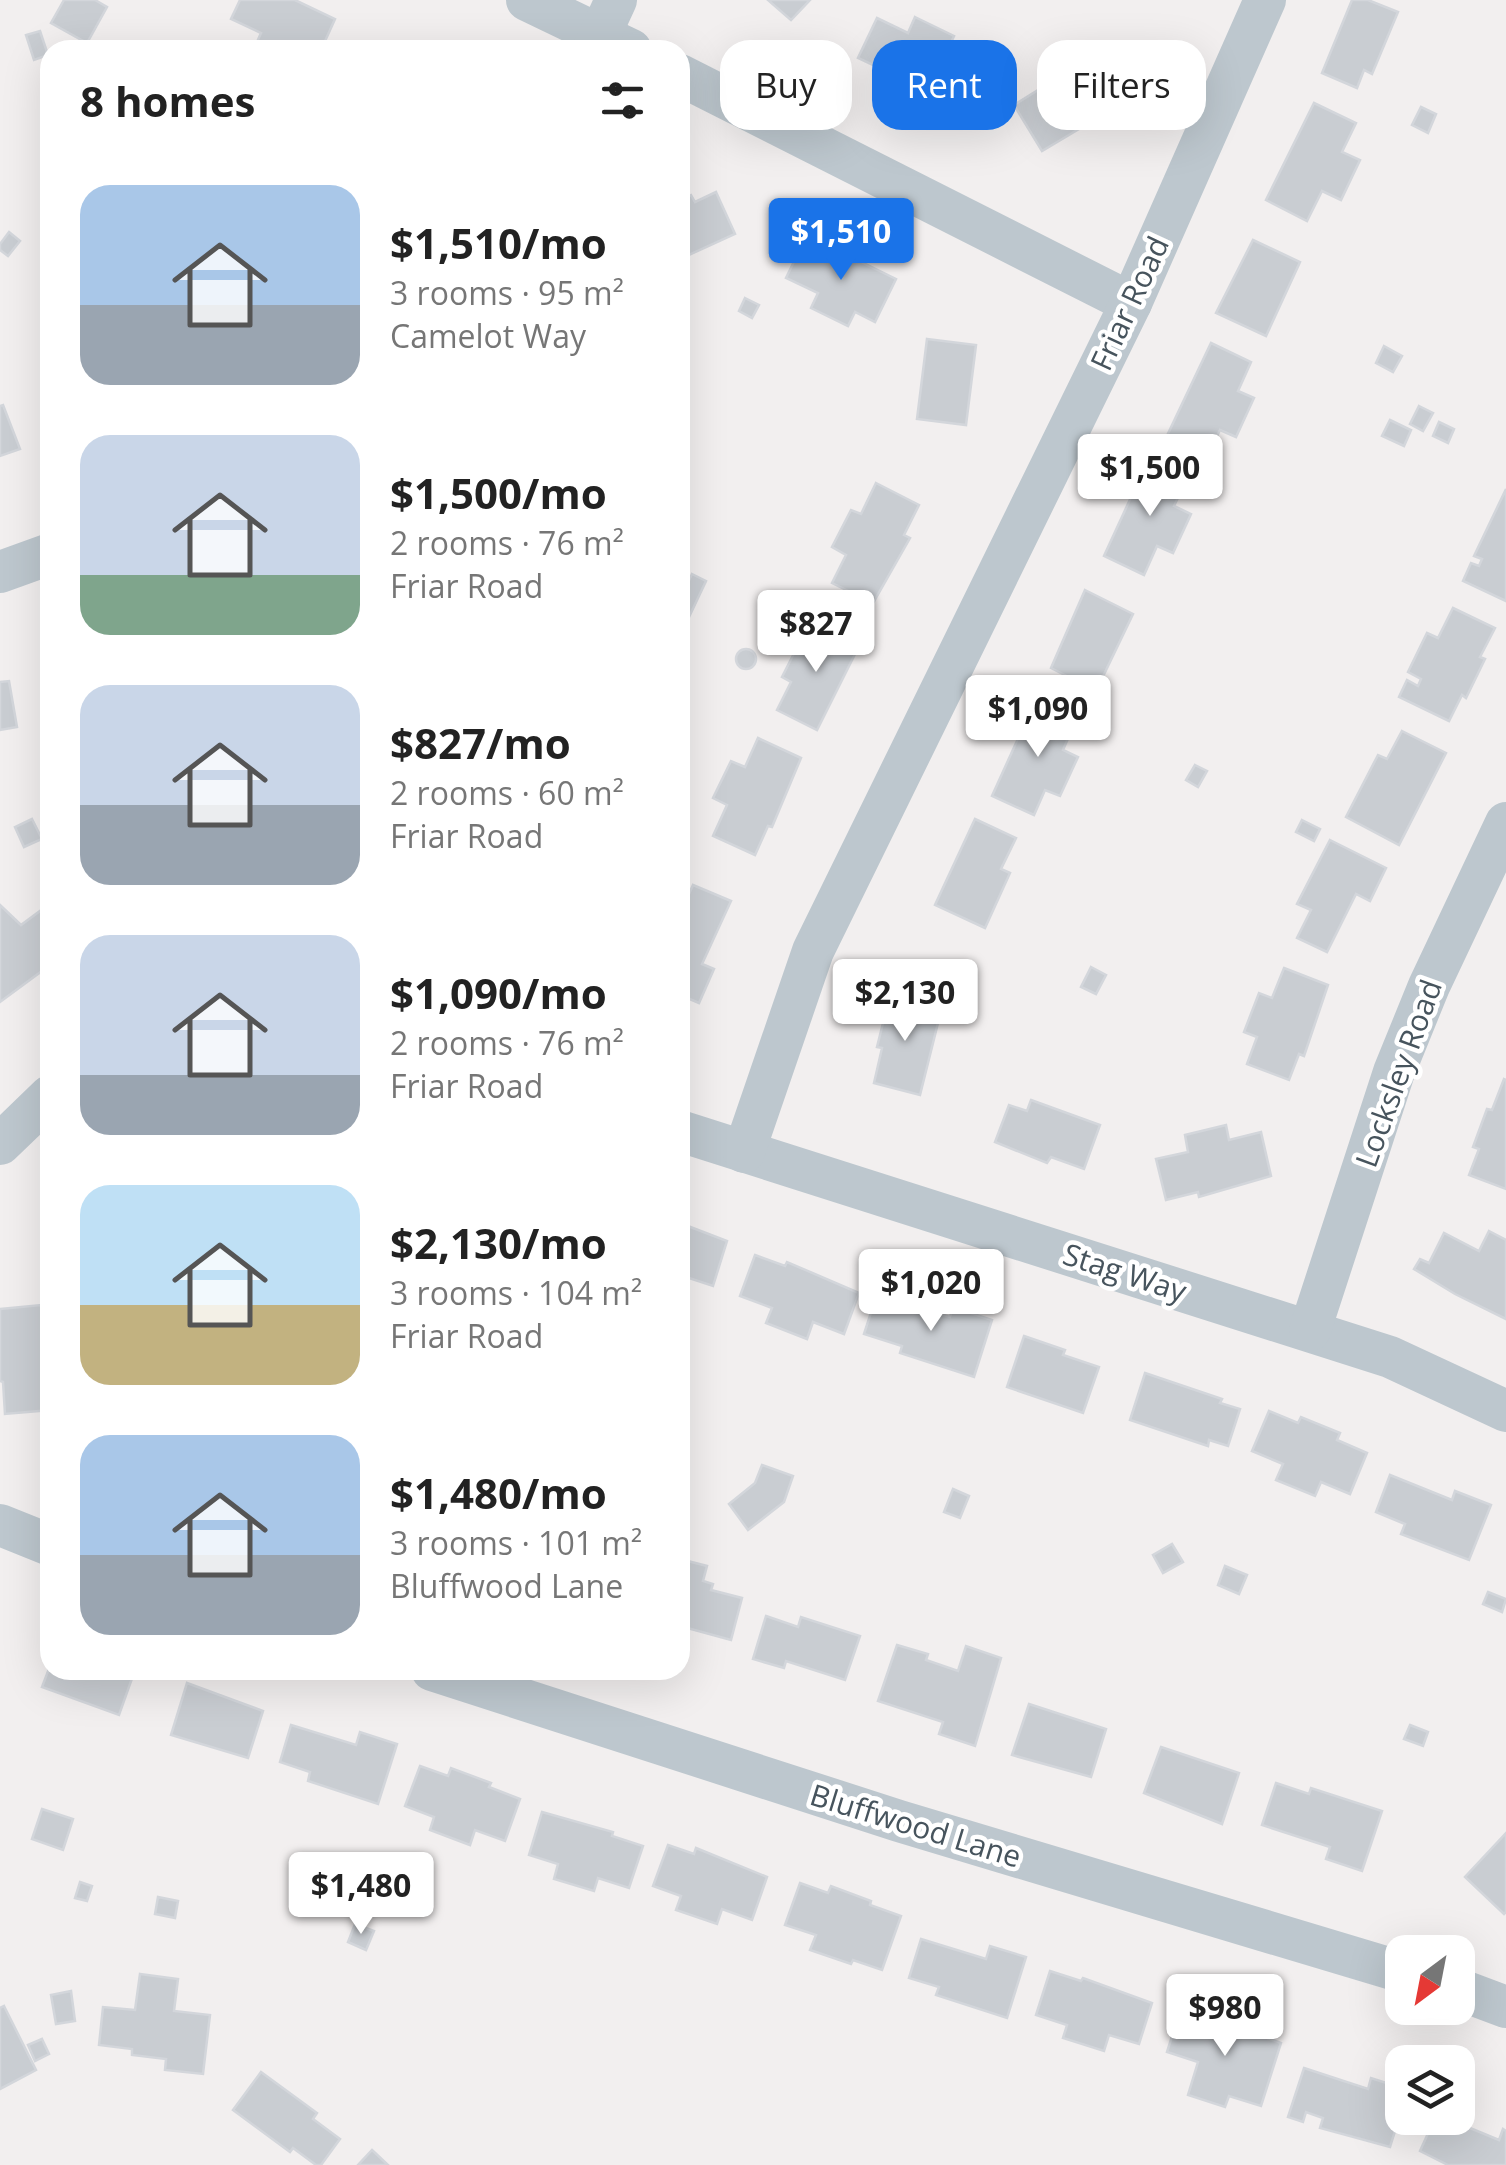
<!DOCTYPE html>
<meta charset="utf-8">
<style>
body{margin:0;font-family:"Open Sans",sans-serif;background:#f6f6f6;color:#222;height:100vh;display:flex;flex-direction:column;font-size:38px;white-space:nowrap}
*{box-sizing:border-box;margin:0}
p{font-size:32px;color:#767676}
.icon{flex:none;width:55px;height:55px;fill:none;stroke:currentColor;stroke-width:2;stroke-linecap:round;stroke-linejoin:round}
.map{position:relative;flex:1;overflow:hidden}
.panel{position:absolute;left:40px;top:40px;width:650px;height:1640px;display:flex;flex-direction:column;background:#fff;border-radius:30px;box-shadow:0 10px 40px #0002}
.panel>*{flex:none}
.guide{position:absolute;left:720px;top:40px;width:635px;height:90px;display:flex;gap:20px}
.needle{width:65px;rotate:212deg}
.buttons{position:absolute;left:1385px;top:1935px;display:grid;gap:20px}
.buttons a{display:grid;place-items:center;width:90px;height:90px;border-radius:20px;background:#fff;box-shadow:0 10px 40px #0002;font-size:50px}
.price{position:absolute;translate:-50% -85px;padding:0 22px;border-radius:10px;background:#fff;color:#222;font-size:32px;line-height:65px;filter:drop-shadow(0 2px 5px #0008)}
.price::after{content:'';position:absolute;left:50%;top:60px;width:30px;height:22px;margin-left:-15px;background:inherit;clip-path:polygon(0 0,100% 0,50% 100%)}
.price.current{background:#1a73e8;color:#fff}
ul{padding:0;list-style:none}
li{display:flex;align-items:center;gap:30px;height:250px;padding:0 40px}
li span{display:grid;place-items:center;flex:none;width:280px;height:200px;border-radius:30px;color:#555}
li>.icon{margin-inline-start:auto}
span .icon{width:120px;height:120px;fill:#fffc;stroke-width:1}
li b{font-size:42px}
h2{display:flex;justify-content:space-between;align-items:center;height:120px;padding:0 40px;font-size:42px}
.chip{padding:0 35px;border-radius:30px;background:#fff;box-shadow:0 10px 40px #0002;font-size:35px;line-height:90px}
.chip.current{background:#1a73e8;color:#fff}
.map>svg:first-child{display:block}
.building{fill:#c9cdd2;stroke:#d3d6db;stroke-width:2.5}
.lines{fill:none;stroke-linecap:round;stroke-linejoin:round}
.minor{stroke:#bdc7ce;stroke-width:42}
.labels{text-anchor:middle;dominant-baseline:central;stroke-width:9;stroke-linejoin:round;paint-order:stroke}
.street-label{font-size:30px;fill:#47545d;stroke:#fff}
</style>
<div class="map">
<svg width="1506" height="2165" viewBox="0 0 1506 2165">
<rect width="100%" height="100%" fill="#f2efef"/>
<g class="building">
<path d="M 64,0 L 95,0 L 107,7 L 87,43 L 51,23 Z"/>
<path d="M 240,0 L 295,0 L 335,19 L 321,50 L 268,50 L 269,47 L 257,42 L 261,33 L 231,19 Z"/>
<path d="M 768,0 L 810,0 L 791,20 Z"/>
<path d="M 1352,0 L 1368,0 L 1398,12 L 1372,74 L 1364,70 L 1357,88 L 1322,73 Z"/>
<path d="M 915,17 L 954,36 L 948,49 L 977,63 L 957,105 L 887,75 L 888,72 L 858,58 L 877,18 L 908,33 Z"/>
<path d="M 40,31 L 48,55 L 34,60 L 26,35 Z"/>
<path d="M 1083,62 L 1110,104 L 1077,124 L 1079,129 L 1042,151 L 1014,105 Z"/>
<path d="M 1314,103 L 1356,123 L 1342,152 L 1360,160 L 1341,200 L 1322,191 L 1307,221 L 1266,200 Z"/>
<path d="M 1421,107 L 1436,114 L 1428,133 L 1412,125 Z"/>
<path d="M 716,192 L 735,234 L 680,259 L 680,200 L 691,195 L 695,202 Z"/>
<path d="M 9,232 L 20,241 L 8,256 L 0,250 L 0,244 Z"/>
<path d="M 805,239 L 837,255 L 839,251 L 896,279 L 875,322 L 855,312 L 848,326 L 811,308 L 818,293 L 786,278 Z"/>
<path d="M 1253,240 L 1300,262 L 1266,336 L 1216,313 Z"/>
<path d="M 745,298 L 759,305 L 752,318 L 739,311 Z"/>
<path d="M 927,339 L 976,345 L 966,425 L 917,419 Z"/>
<path d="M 1211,343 L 1251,362 L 1238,391 L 1254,398 L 1236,437 L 1220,430 L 1206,459 L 1165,440 Z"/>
<path d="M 1384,346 L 1402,356 L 1393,372 L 1376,363 Z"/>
<path d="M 3,405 L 20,449 L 0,456 L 0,406 Z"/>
<path d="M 1419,406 L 1433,413 L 1423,431 L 1410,424 Z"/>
<path d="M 1390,420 L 1411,430 L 1404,446 L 1382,436 Z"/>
<path d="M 1439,422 L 1454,429 L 1448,443 L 1433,436 Z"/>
<path d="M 1149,458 L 1188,477 L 1174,506 L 1191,514 L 1173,553 L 1157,546 L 1144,575 L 1104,556 Z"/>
<path d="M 876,483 L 919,505 L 904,535 L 910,538 L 873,603 L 832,583 L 846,555 L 832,547 L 851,510 L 861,514 Z"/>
<path d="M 1506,489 L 1506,601 L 1463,581 L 1471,563 L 1479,566 L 1482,559 L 1474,556 Z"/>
<path d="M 692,574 L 706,581 L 689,617 L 680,613 L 680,599 Z"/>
<path d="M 1085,590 L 1133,614 L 1096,691 L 1051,668 Z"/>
<path d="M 1453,608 L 1495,628 L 1480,657 L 1485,659 L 1466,698 L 1462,695 L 1449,721 L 1399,697 L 1407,680 L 1418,686 L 1421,679 L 1408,672 L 1427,633 L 1438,638 Z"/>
<path d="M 810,622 L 859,646 L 817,730 L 777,710 L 791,682 L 782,677 Z"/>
<circle cx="746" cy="659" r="10"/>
<path d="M 9,681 L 17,727 L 0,730 L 0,682 Z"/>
<path d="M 1035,701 L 1076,720 L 1063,750 L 1078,757 L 1060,796 L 1045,790 L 1034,815 L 992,796 Z"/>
<path d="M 1402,731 L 1446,753 L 1399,845 L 1346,817 L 1378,755 L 1387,759 Z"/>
<path d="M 758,738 L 801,758 L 772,827 L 768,826 L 755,855 L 713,836 L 727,805 L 713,798 L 731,761 L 745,767 Z"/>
<path d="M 1195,765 L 1207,771 L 1198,787 L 1186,780 Z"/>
<path d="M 32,819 L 42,839 L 24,847 L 15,827 Z"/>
<path d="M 975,819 L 1016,838 L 1001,869 L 1010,873 L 985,928 L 935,905 Z"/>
<path d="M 1302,820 L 1320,829 L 1314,841 L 1296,832 Z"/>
<path d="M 1330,840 L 1386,868 L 1370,901 L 1356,894 L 1327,952 L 1297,938 L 1311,910 L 1297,904 Z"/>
<path d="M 693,885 L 731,901 L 702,964 L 714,969 L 699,1003 L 680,995 L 680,914 Z"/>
<path d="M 0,905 L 21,925 L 48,905 L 50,907 L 50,965 L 0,1002 Z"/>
<path d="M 1091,967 L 1106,975 L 1096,994 L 1081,987 Z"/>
<path d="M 1284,968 L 1328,985 L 1304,1056 L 1299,1054 L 1289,1080 L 1247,1064 L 1257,1037 L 1244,1032 L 1259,993 L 1272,998 Z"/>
<path d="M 891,991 L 930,1000 L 925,1020 L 938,1023 L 920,1095 L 874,1083 L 882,1048 L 877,1047 Z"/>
<path d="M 1504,1079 L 1506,1080 L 1506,1189 L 1469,1175 L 1479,1149 L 1473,1147 L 1487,1109 L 1492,1110 Z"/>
<path d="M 1031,1100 L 1100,1125 L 1084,1169 L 1051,1157 L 1047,1163 L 995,1142 L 1009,1105 L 1027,1111 Z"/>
<path d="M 1226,1125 L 1229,1140 L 1261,1132 L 1271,1176 L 1199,1197 L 1198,1192 L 1166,1200 L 1156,1159 L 1188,1152 L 1185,1135 Z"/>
<path d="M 680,1223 L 727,1241 L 713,1286 L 680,1275 Z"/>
<path d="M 1489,1231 L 1506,1240 L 1506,1319 L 1455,1294 L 1414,1269 L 1420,1259 L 1429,1263 L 1444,1233 L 1479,1251 Z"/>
<path d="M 755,1255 L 785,1266 L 787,1262 L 859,1293 L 844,1334 L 813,1322 L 807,1339 L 766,1323 L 772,1308 L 740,1296 Z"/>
<path d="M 877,1294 L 950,1317 L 953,1307 L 992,1320 L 974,1377 L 900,1353 L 902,1346 L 864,1334 Z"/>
<path d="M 41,1305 L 43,1336 L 50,1335 L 50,1410 L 5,1414 L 3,1382 L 0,1381 L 0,1309 Z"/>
<path d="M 1024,1336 L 1065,1350 L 1063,1355 L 1099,1367 L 1083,1413 L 1007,1387 Z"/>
<path d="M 1145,1373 L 1222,1399 L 1220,1403 L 1240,1409 L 1228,1446 L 1209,1440 L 1208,1446 L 1130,1420 Z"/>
<path d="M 1269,1411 L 1298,1423 L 1301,1417 L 1340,1433 L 1337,1440 L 1367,1453 L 1350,1494 L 1321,1482 L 1315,1496 L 1276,1480 L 1283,1464 L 1252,1451 Z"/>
<path d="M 762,1465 L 793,1476 L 784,1502 L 748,1530 L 729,1504 L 755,1483 Z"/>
<path d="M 1390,1475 L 1452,1500 L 1455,1491 L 1491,1505 L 1469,1560 L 1401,1534 L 1405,1524 L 1376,1512 Z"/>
<path d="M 953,1489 L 969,1496 L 960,1518 L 944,1512 Z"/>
<path d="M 1172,1544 L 1183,1562 L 1163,1573 L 1153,1555 Z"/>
<path d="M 680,1559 L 707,1566 L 703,1581 L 713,1584 L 711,1590 L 742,1598 L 731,1640 L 680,1626 Z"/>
<path d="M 1225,1566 L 1247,1575 L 1239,1594 L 1218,1585 Z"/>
<path d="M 1488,1592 L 1506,1599 L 1502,1612 L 1483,1604 Z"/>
<path d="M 766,1616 L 798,1627 L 801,1617 L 860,1636 L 845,1680 L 786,1661 L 784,1668 L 753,1659 Z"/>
<path d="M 897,1645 L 928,1654 L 926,1660 L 958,1671 L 966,1646 L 1001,1658 L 975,1746 L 939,1734 L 943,1722 L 878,1701 Z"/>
<path d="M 50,1666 L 50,1670 L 135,1670 L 119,1715 L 42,1687 Z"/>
<path d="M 187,1683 L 263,1711 L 248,1758 L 171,1735 Z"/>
<path d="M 1029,1704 L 1106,1729 L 1091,1777 L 1012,1755 Z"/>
<path d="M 291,1725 L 356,1745 L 360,1732 L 397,1744 L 378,1804 L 308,1781 L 310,1772 L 280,1762 Z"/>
<path d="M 1410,1725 L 1428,1732 L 1423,1746 L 1404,1739 Z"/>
<path d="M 1161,1747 L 1239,1773 L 1222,1824 L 1144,1793 Z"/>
<path d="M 420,1766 L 448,1776 L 451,1768 L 491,1783 L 489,1787 L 520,1799 L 505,1841 L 475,1830 L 470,1845 L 430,1830 L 434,1817 L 405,1806 Z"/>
<path d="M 1276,1783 L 1309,1794 L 1311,1788 L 1382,1811 L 1362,1871 L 1326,1859 L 1330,1847 L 1262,1825 Z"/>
<path d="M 42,1809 L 73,1819 L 63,1850 L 32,1839 Z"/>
<path d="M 542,1812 L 613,1832 L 612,1836 L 643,1846 L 629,1888 L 598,1878 L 594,1891 L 554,1879 L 558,1864 L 529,1855 Z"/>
<path d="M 1506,1833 L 1506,1912 L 1504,1914 L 1465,1877 Z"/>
<path d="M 668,1845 L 694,1854 L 696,1848 L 767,1877 L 752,1920 L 722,1909 L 717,1924 L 676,1910 L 681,1896 L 653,1886 Z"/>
<path d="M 80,1882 L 92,1886 L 87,1901 L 75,1898 Z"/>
<path d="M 800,1883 L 828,1893 L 831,1886 L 871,1901 L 870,1905 L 901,1916 L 882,1970 L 853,1960 L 851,1964 L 810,1950 L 816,1935 L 785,1925 Z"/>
<path d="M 158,1897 L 178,1901 L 175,1918 L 155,1914 Z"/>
<path d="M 355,1924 L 374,1931 L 366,1950 L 348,1942 Z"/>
<path d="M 921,1939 L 986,1959 L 990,1946 L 1026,1957 L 1007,2018 L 936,1995 L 939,1987 L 909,1978 Z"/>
<path d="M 1050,1971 L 1081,1981 L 1083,1978 L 1152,2003 L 1139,2044 L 1109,2035 L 1104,2051 L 1063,2038 L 1067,2025 L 1036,2015 Z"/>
<path d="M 140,1974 L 178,1979 L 174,2011 L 210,2015 L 203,2074 L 165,2070 L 166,2059 L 132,2055 L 132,2049 L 99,2045 L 103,2007 L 135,2010 Z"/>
<path d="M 71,1991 L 75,2021 L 56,2024 L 51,1995 Z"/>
<path d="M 4,2006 L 36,2070 L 0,2089 L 0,2008 Z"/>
<path d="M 1180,2011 L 1210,2021 L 1211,2017 L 1281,2043 L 1261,2106 L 1229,2096 L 1225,2107 L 1188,2095 L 1198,2062 L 1167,2052 Z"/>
<path d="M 42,2039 L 49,2054 L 35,2061 L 28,2045 Z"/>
<path d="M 1304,2068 L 1368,2089 L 1371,2078 L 1402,2088 L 1402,2109 L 1390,2147 L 1320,2128 L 1323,2118 L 1306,2112 L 1303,2122 L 1288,2117 Z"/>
<path d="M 261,2072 L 317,2113 L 313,2119 L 340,2139 L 321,2165 L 316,2165 L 293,2148 L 290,2152 L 233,2110 Z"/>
<path d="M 1435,2118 L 1446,2118 L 1499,2140 L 1503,2129 L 1506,2131 L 1506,2165 L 1448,2165 L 1420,2151 Z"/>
<path d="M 372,2150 L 388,2165 L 358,2165 Z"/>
</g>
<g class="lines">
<g class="minor">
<path d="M 527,0 L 631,50"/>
<path d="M 593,50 L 616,0"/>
<path d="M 680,75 L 1131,303"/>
<path d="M 0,572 L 50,554"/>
<path d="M 680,1131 L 1390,1357 L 1506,1411"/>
<path d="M 0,1144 L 50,1096"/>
<path d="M 744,1152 L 813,951 L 1131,303 L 1265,0"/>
<path d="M 1310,1330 L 1394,1072 L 1429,986 L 1506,823"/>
<path d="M 0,1525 L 50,1545"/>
<path d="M 432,1670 L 899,1821 L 1402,1972"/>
<path d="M 1458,1989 L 1506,2007"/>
</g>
</g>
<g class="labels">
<g class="street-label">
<text transform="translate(1129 303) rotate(-65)">Friar Road</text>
<text transform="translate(1398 1073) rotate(-70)">Locksley Road</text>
<text transform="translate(1125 1272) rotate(18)">Stag Way</text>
<text transform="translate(916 1825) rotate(17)">Bluffwood Lane</text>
</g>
</g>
</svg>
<div class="buttons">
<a><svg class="needle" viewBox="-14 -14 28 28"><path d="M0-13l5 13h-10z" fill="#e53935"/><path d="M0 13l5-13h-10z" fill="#767676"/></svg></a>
<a><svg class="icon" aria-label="layers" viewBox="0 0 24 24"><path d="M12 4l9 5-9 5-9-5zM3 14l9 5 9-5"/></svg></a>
</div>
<b class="price current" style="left:841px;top:283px">$1,510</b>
<b class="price" style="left:1150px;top:519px">$1,500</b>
<b class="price" style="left:816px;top:675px">$827</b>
<b class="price" style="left:1038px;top:760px">$1,090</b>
<b class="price" style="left:905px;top:1044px">$2,130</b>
<b class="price" style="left:931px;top:1334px">$1,020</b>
<b class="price" style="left:361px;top:1937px">$1,480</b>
<b class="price" style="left:1225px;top:2059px">$980</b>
<div class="guide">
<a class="chip">Buy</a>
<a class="chip current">Rent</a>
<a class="chip">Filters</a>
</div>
<section class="panel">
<h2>8 homes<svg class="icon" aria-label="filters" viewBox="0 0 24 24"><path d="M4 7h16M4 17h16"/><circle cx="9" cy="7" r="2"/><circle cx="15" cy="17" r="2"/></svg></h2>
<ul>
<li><span style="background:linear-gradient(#a9c7e8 60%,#9aa5b1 0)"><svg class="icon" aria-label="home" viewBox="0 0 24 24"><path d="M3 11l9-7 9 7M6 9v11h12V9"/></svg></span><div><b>$1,510/mo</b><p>3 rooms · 95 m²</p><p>Camelot Way</p></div></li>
<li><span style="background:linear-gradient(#c9d6e8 70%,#7fa58c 0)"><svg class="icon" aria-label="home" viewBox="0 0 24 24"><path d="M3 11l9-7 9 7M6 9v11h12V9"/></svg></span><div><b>$1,500/mo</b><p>2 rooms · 76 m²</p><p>Friar Road</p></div></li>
<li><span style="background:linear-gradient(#c9d6e8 60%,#9aa5b1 0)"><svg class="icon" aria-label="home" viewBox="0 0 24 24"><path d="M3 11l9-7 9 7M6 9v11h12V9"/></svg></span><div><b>$827/mo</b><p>2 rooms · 60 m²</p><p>Friar Road</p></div></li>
<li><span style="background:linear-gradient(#c9d6e8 70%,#9aa5b1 0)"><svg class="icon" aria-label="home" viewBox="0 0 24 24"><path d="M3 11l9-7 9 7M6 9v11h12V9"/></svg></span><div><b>$1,090/mo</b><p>2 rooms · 76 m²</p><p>Friar Road</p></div></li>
<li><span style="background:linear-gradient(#bfe0f5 60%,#c2b280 0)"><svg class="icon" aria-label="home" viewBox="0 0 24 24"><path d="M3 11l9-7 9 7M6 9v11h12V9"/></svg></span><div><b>$2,130/mo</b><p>3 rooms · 104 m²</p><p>Friar Road</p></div></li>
<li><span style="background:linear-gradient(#a9c7e8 60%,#9aa5b1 0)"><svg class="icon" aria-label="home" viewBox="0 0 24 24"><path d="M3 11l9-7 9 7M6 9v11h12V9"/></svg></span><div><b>$1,480/mo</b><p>3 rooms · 101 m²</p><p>Bluffwood Lane</p></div></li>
</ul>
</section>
</div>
